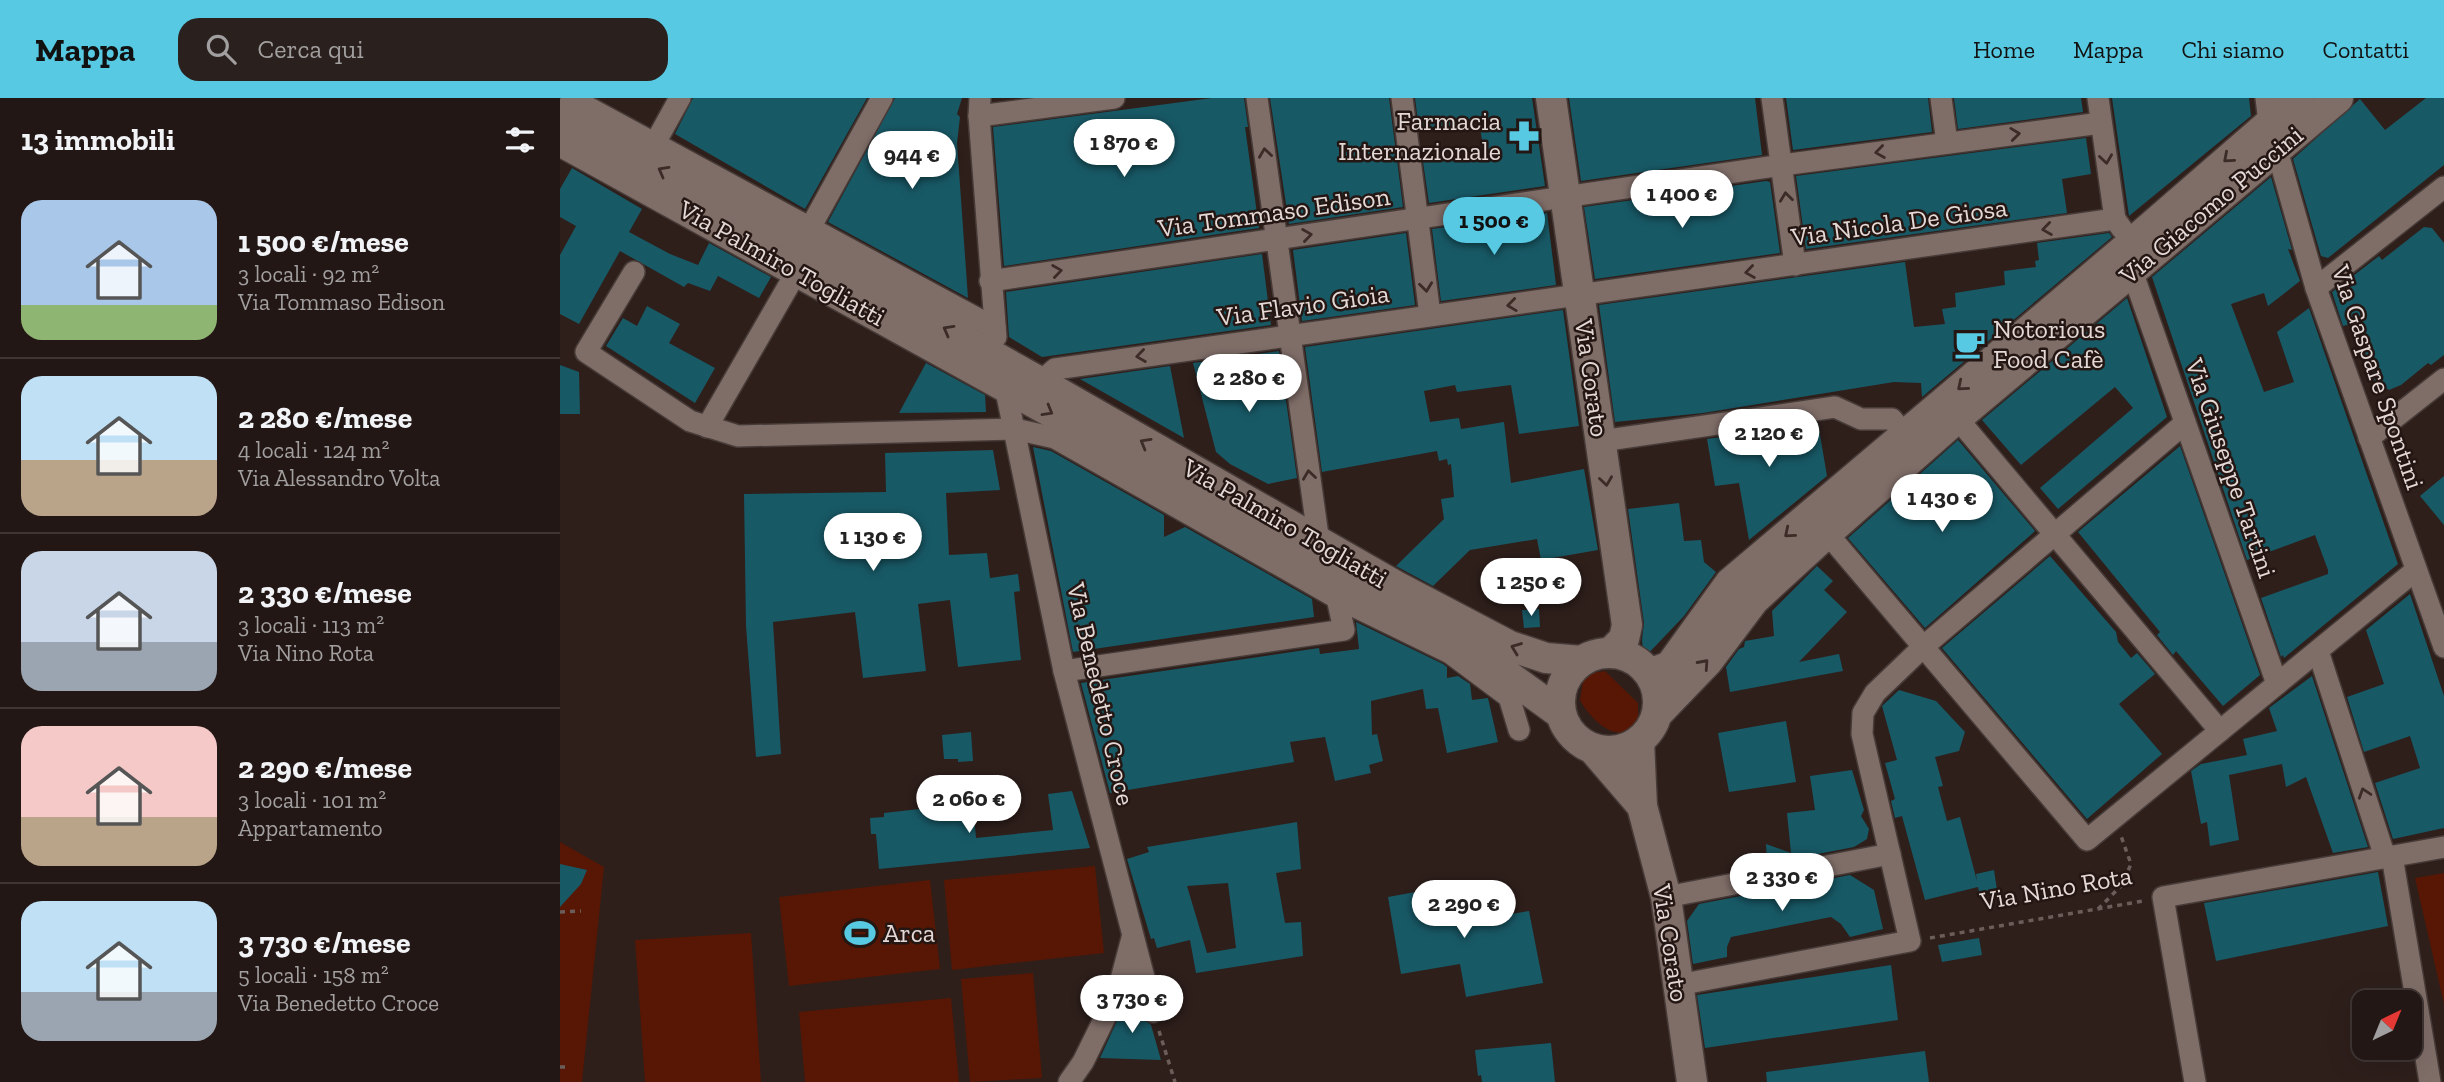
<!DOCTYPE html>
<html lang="it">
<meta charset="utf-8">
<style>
body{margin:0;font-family:"Zilla Slab",serif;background:#2a201d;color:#f1f3f6;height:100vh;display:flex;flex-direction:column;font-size:26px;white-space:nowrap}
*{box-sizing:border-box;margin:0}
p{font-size:23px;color:#a29fa0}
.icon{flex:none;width:38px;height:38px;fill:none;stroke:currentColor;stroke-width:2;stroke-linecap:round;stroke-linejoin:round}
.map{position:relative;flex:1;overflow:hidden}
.drawer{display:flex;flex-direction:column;background:#221714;width:560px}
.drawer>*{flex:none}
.needle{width:46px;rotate:43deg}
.buttons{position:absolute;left:1792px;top:892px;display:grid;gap:14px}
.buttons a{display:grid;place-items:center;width:70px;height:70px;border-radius:14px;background:#221714;box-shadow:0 7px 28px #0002,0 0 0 2px #3f3634;font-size:35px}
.price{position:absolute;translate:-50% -60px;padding:0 16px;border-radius:24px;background:#fff;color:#222;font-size:23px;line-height:46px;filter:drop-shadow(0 2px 4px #0008)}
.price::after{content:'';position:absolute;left:50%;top:42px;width:21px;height:16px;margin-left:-10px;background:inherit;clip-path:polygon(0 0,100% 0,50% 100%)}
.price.current{background:#57c9e2;color:#111}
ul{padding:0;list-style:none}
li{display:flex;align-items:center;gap:21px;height:175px;padding:0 21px}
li+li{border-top:2px solid #3f3634}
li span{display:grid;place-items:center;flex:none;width:196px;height:140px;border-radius:21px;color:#555}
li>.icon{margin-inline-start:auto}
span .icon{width:84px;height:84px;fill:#fffc;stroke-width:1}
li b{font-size:30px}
h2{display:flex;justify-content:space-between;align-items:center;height:84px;padding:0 21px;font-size:30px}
header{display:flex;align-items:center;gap:42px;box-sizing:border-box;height:98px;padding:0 35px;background:#57c9e2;color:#111}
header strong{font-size:33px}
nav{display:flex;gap:38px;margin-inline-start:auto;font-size:24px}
.search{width:490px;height:63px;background:#2a201d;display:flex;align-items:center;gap:18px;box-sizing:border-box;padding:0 24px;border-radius:21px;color:#a29fa0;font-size:26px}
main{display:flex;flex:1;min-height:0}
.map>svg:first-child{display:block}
.green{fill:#571704}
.building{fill:#185966;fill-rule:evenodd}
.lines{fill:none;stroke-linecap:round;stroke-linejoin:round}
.street-casing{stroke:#473b38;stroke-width:24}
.secondary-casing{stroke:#473b38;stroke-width:33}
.path{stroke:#6b5e5a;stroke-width:3.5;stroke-dasharray:5 5;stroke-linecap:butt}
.street{stroke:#7f6d68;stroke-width:21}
.secondary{stroke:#7f6d68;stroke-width:30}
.oneway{stroke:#3b2c28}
.labels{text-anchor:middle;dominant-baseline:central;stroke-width:5;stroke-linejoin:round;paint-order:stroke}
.poi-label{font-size:26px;fill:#e4d9d6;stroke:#241612;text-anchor:start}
.street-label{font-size:26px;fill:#e4d9d6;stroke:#241612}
</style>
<header>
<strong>Mappa</strong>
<div class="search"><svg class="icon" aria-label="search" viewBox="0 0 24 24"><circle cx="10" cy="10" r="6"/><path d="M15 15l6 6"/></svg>Cerca qui</div>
<nav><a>Home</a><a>Mappa</a><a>Chi siamo</a><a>Contatti</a></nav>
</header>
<main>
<section class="drawer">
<h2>13 immobili<svg class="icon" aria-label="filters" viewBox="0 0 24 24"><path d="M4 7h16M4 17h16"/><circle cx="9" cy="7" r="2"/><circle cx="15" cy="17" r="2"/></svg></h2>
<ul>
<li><span style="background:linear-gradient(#a9c7e8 75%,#8fb573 0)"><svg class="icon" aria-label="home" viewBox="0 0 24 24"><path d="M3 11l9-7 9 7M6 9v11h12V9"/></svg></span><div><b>1 500 €/mese</b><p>3 locali · 92 m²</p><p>Via Tommaso Edison</p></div></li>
<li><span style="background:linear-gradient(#bfe0f5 60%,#b9a48a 0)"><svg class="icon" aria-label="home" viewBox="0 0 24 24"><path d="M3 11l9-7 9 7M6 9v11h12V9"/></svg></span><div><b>2 280 €/mese</b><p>4 locali · 124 m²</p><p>Via Alessandro Volta</p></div></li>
<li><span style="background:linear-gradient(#c9d6e8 65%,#9aa5b1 0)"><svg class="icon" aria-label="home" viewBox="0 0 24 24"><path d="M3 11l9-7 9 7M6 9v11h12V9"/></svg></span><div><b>2 330 €/mese</b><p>3 locali · 113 m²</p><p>Via Nino Rota</p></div></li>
<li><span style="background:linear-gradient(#f6c9c9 65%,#b9a48a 0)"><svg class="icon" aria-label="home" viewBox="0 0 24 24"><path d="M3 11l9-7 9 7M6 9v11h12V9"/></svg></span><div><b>2 290 €/mese</b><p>3 locali · 101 m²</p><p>Appartamento</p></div></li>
<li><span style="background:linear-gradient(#bfe0f5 65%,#9aa5b1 0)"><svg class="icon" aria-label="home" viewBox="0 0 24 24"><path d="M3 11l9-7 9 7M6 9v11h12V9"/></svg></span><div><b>3 730 €/mese</b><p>5 locali · 158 m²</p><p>Via Benedetto Croce</p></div></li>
</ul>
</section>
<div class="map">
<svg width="1884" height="984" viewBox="0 0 1884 984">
<rect width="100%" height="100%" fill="#2e1f1b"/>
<g class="green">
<path d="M 1045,573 L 1078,605 L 1078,622 C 1061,651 1031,623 1020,602 L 1023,583 L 1032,575 Z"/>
<path d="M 0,744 L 44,769 L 22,984 L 0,984 Z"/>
<path d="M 535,768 L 544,855 L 392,872 L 384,782 Z"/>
<path d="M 1884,775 L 1884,906 L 1855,780 Z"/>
<path d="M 370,782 L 380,871 L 229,888 L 219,799 Z"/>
<path d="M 191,835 L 201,984 L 85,984 L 75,842 Z"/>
<path d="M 473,875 L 482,980 L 410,984 L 401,881 Z"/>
<path d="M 391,900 L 399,984 L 245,984 L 239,914 Z"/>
</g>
<g class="building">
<path d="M 133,0 L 307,0 L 245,111 L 115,36 Z"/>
<path d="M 335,0 L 402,0 L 397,16 L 400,19 L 397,45 L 408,200 L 268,124 Z"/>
<path d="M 652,0 L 684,0 L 688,29 L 685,29 L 699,130 L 444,168 L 433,29 Z"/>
<path d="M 710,0 L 829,0 L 843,109 L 729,126 Z"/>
<path d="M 855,0 L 972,0 L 985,88 L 869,105 L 863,64 L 924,55 L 919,23 L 859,32 Z"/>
<path d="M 1009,0 L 1195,0 L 1202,57 L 1021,83 Z"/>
<path d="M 1226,0 L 1368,0 L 1372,34 L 1233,52 Z"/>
<path d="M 1394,0 L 1521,0 L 1523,14 L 1398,31 Z"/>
<path d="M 1552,0 L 1689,0 L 1691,18 L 1569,118 Z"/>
<path d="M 1866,0 L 1884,0 L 1884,67 L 1768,160 L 1761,158 L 1733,61 L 1800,1 L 1825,32 Z"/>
<path d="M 1526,40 L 1531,76 L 1502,81 L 1507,115 L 1246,151 L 1236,78 Z"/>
<path d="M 12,70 L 82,111 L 69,134 L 110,156 L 138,167 L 149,145 L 211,179 L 199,200 L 158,178 L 150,193 L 128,185 L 124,189 L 60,153 L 19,226 L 0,216 L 0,157 L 16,128 L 0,119 L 0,91 Z"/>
<path d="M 1711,79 L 1732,152 L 1728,151 L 1740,183 L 1708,208 L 1704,195 L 1671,206 L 1704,294 L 1734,284 L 1717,234 L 1749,210 L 1838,466 L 1724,560 L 1723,557 L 1721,559 L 1701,500 L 1768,476 L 1768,472 L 1755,437 L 1687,462 L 1592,179 Z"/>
<path d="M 1206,83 L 1210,84 L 1220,155 L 1035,181 L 1024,109 Z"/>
<path d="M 987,115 L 996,187 L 881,203 L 872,131 Z"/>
<path d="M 1864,129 L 1872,130 L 1884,145 L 1884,257 L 1871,267 L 1868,265 L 1841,287 L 1829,292 L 1815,283 L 1795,225 L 1783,228 L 1772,194 L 1819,158 L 1822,162 Z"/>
<path d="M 846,135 L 855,207 L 742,223 L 733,152 Z"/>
<path d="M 1549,135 L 1552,139 L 1362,299 L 1361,285 L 1334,284 L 1143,315 L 1055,324 L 1039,207 L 1345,164 L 1354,229 L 1385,226 L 1382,211 L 1396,209 L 1395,195 L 1445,187 L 1444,173 L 1476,169 L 1475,163 L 1479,162 L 1477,145 Z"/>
<path d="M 702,156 L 711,227 L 482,259 L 449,239 L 446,194 Z"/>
<path d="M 1567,200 L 1607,319 L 1498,411 L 1480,390 L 1573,310 L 1555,289 L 1461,367 L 1422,322 Z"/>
<path d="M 87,208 L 120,226 L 109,245 L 155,270 L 135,305 L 46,248 L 63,220 L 77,228 Z"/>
<path d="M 1003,212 L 1019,328 L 959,336 L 951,287 L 897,294 L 895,287 L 864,293 L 870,324 L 899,320 L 901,331 L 944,324 L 951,385 L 1024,371 L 1038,452 L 981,462 L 977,441 L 910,452 L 873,488 L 836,468 L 884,421 L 881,401 L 894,399 L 891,366 L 888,367 L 887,361 L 879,363 L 877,353 L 762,374 L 745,249 Z"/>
<path d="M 719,253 L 737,380 L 708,386 L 670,366 L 656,354 L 633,265 Z"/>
<path d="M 366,265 L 425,297 L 426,314 L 339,315 Z"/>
<path d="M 0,267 L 19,274 L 20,316 L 0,316 Z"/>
<path d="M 610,268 L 624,340 L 520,281 Z"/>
<path d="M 1258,325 L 1267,378 L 1189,442 L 1179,385 L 1155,388 L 1147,341 Z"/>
<path d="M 1398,342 L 1475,433 L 1365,530 L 1288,440 Z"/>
<path d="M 1620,348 L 1700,577 L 1663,608 L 1616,553 L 1613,557 L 1597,537 L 1600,534 L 1518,434 Z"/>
<path d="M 473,349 L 491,353 L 604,417 L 604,439 L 625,429 L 752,501 L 754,519 L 513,554 Z"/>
<path d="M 433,352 L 440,392 L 386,395 L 389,457 L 427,455 L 430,480 L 458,476 L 460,493 L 454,494 L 461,562 L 398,569 L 390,502 L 358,506 L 366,573 L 303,580 L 295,514 L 213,524 L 221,656 L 196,659 L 186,528 L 184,396 L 326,394 L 325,355 Z"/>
<path d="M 1884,378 L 1884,427 L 1860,398 Z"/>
<path d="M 1119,405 L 1124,443 L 1141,442 L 1144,464 L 1156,474 L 1124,518 L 1084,560 L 1082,542 L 1084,525 L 1068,411 Z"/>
<path d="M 1490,458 L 1556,534 L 1558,544 L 1571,560 L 1577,555 L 1595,576 L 1559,606 L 1602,656 L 1527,721 L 1382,550 Z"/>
<path d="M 1257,468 L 1273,483 L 1264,492 L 1287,514 L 1239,564 L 1279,556 L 1283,573 L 1170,594 L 1166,569 L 1179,551 L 1184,549 L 1185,543 L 1214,538 L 1212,513 Z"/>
<path d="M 1850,496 L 1884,598 L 1884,730 L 1833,741 L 1815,685 L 1860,670 L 1850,638 L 1804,654 L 1787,599 L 1824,586 L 1806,532 Z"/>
<path d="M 979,511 L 980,529 L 964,530 L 962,512 Z"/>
<path d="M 796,524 L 883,566 L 887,569 L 887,580 L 898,578 L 910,586 L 912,602 L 928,600 L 938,644 L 887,655 L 878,610 L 866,611 L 863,591 L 811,603 L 812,637 L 817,636 L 823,663 L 809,667 L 811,675 L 775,683 L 765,639 L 730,644 L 734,664 L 550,695 L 521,585 L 759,550 L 760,556 L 799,551 Z"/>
<path d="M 1752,578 L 1808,749 L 1773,755 L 1746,679 L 1726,689 L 1722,666 L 1669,677 L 1679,742 L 1650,748 L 1647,724 L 1641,726 L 1631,673 L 1641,666 L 1687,657 L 1683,641 L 1717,633 L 1709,610 Z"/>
<path d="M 1339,592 L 1376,603 L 1405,634 L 1399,653 L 1375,659 L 1383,688 L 1378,689 L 1387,723 L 1400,719 L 1417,783 L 1416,776 L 1434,772 L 1437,792 L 1419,794 L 1418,789 L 1365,802 L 1342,718 L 1335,720 L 1331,703 L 1335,701 L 1325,665 L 1337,662 L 1322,608 Z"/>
<path d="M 1226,623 L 1236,684 L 1169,694 L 1158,635 Z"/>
<path d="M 411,634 L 413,663 L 398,664 L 398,661 L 384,661 L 382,637 Z"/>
<path d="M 1292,672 L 1304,712 L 1301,718 L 1309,731 L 1307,741 L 1294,749 L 1207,766 L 1206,746 L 1231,755 L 1227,715 L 1255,712 L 1250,678 Z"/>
<path d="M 512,693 L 530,750 L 319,771 L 316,736 L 311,736 L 310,720 L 324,719 L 324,715 L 413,705 L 416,740 L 493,732 L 488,696 Z"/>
<path d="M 737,724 L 741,771 L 716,775 L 725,825 L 741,824 L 743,858 L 636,875 L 630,842 L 597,850 L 594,840 L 591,841 L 567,761 L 589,754 L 587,749 ZM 668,785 L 676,850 L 647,855 L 627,788 Z"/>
<path d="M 0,766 L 27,772 L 21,786 L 0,809 Z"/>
<path d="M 1818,774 L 1828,828 L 1656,863 L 1644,805 Z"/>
<path d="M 1290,777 L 1314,792 L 1323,831 L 1290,839 L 1281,826 L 1271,819 L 1171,839 L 1167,849 L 1167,859 L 1133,866 L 1127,823 L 1139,806 Z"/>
<path d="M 910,784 L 916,822 L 969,813 L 983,885 L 906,899 L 900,866 L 841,876 L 828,799 Z"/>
<path d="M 1419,840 L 1422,857 L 1382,864 L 1378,847 Z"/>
<path d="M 1331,867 L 1338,922 L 1145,950 L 1137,897 Z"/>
<path d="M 573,888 L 581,918 L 591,927 L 601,962 L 540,960 Z"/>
<path d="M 991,945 L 995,984 L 922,984 L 921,977 L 918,978 L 915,952 Z"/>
<path d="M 1365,953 L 1369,984 L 1207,984 L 1206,974 Z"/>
</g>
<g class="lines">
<g class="street-casing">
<g id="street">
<path d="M 11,0 L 435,230"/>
<path d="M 420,0 L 419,18 L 436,239"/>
<path d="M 697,0 L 759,445"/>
<path d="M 842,0 L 870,217"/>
<path d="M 1212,0 L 1235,167"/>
<path d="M 1381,0 L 1387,45"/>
<path d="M 1538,0 L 1555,121 L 1562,131"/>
<path d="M 1706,0 L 1709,24 L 1756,190 L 1884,549"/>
<path d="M 419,18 L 554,0"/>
<path d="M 95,45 L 120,0"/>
<path d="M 250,130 L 322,0"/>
<path d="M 1572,173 L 1717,586"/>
<path d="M 74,174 L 26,254 L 130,323 L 178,338 L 455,331 L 495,340 L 777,500 L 890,555 L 949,599 L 959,632"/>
<path d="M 430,183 L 1222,67 L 1541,25"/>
<path d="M 1756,190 L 1884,89"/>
<path d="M 480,284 L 495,271 L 1555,121"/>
<path d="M 445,288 L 504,573 L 593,914"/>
<path d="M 1397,320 L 1660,633"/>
<path d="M 147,329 L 237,173"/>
<path d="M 1809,340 L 1884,281"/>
<path d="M 1041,343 L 1275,309 L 1301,321 L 1332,321 L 1345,337"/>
<path d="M 1267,435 L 1527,742 L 1856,472"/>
<path d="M 1758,553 L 1825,759"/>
<path d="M 504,573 L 784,532 L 777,500"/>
<path d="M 1832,758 L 1870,984"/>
<path d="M 1106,799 L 1330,756"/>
<path d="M 1118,887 L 1350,843 L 1302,636 L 1303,615 L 1315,595 L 1363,549 L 1625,325"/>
<path d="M 509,984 L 523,964 L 558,893 L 572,840"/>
<path d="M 1635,984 L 1603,799 L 1884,749"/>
</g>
</g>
<g class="secondary-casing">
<g id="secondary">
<path d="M 991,0 L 1067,527 L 1064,541 L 1050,555"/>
<path d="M 0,16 L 480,284 L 836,488 L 950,548 L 986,560 L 1022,563"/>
<path d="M 0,43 L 491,314 L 702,438 L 914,553 L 1001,616"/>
<circle cx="1049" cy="604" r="49"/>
<path d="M 1090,576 L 1110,568 L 1170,485 L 1572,145 L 1739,0"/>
<path d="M 1097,616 L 1148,563 L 1194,502 L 1267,435 L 1397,320 L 1778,0"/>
<path d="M 1079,643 L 1082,708 L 1106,799 L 1132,984"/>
<path d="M 1033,651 L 1082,708"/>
</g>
</g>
<g class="path">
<path d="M 1538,811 L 1562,787 L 1571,766 L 1561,738"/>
<path d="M 0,814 L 21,813"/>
<path d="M 1370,840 L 1583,803"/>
<path d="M 599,933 L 615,984"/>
<path d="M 0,969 L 5,969"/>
</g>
<use href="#street" class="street"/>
<use href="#secondary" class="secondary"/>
</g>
<defs><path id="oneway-chevron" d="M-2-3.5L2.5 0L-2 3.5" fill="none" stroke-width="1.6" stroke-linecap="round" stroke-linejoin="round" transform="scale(1.75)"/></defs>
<g class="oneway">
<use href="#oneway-chevron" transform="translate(1455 36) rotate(-7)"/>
<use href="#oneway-chevron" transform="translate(1320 54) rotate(172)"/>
<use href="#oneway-chevron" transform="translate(705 55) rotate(-98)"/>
<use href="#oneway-chevron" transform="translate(1668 60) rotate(139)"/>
<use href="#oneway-chevron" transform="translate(1546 61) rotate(82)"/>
<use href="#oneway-chevron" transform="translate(103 73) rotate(-151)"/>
<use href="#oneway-chevron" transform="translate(1226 99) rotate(-97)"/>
<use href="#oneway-chevron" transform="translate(1487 131) rotate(172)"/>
<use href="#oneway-chevron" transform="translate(747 137) rotate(-8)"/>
<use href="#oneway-chevron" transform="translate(497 173) rotate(-8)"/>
<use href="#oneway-chevron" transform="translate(1190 174) rotate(172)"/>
<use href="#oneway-chevron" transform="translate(866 189) rotate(83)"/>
<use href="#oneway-chevron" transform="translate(952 207) rotate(173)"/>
<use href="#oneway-chevron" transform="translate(388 232) rotate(-151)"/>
<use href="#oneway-chevron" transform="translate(581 258) rotate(172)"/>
<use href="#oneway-chevron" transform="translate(1402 288) rotate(140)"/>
<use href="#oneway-chevron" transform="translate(488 313) rotate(30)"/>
<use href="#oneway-chevron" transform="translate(585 345) rotate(-150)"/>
<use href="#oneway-chevron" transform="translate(749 377) rotate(-98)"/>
<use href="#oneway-chevron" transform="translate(1046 383) rotate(82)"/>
<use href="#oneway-chevron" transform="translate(1229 435) rotate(140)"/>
<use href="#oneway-chevron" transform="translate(956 550) rotate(-159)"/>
<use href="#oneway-chevron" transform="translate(1144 566) rotate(-48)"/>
<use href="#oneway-chevron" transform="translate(1804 695) rotate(-108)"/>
</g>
<defs>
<g id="pharmacy-bare" transform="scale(2.415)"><path d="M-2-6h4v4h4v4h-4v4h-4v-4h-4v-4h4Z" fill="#57c9e2" stroke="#241612" stroke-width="2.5" paint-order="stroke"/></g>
<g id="cafe-bare" transform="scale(2.415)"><path d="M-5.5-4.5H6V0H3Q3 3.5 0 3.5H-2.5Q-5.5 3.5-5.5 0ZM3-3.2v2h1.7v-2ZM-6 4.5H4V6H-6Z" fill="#57c9e2" stroke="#241612" stroke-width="2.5" paint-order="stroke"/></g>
<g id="stadium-bare" transform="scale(2.415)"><path d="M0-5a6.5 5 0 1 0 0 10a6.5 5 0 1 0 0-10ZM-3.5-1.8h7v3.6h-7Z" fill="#57c9e2" stroke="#241612" stroke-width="2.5" paint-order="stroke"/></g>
</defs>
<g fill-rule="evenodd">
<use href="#pharmacy-bare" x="964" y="38"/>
<use href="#cafe-bare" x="1410" y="246"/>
<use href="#stadium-bare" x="300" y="835"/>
</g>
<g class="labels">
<g class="poi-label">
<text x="941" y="23" text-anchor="end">Farmacia<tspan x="941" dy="30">Internazionale</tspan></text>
<text x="1433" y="231">Notorious<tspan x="1433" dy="30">Food Cafè</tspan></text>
<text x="323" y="835">Arca</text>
</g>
<g class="street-label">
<text transform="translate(1651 107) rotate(-40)">Via Giacomo Puccini</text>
<text transform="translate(714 114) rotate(-8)">Via Tommaso Edison</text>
<text transform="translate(1339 124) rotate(-8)">Via Nicola De Giosa</text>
<text transform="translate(222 165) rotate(29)">Via Palmiro Togliatti</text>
<text transform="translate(743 207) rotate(-8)">Via Flavio Gioia</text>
<text transform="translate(1818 279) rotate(71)">Via Gaspare Spontini</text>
<text transform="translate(1032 280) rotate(82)">Via Corato</text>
<text transform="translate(1671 370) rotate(71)">Via Giuseppe Tartini</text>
<text transform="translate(725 425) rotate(30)">Via Palmiro Togliatti</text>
<text transform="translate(541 596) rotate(77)">Via Benedetto Croce</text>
<text transform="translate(1496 790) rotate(-10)">Via Nino Rota</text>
<text transform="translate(1111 845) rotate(81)">Via Corato</text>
</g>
</g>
</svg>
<div class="buttons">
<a><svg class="needle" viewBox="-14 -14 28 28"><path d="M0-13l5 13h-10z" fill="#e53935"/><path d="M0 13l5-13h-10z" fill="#a29fa0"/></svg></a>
</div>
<b class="price" style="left:564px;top:81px">1 870 €</b>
<b class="price" style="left:352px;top:93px">944 €</b>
<b class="price" style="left:1122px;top:132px">1 400 €</b>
<b class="price current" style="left:934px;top:159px">1 500 €</b>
<b class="price" style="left:689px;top:316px">2 280 €</b>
<b class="price" style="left:1209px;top:371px">2 120 €</b>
<b class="price" style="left:1382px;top:436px">1 430 €</b>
<b class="price" style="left:313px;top:475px">1 130 €</b>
<b class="price" style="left:971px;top:520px">1 250 €</b>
<b class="price" style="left:409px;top:737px">2 060 €</b>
<b class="price" style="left:1222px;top:815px">2 330 €</b>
<b class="price" style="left:904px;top:842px">2 290 €</b>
<b class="price" style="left:572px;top:937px">3 730 €</b>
</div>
</main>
